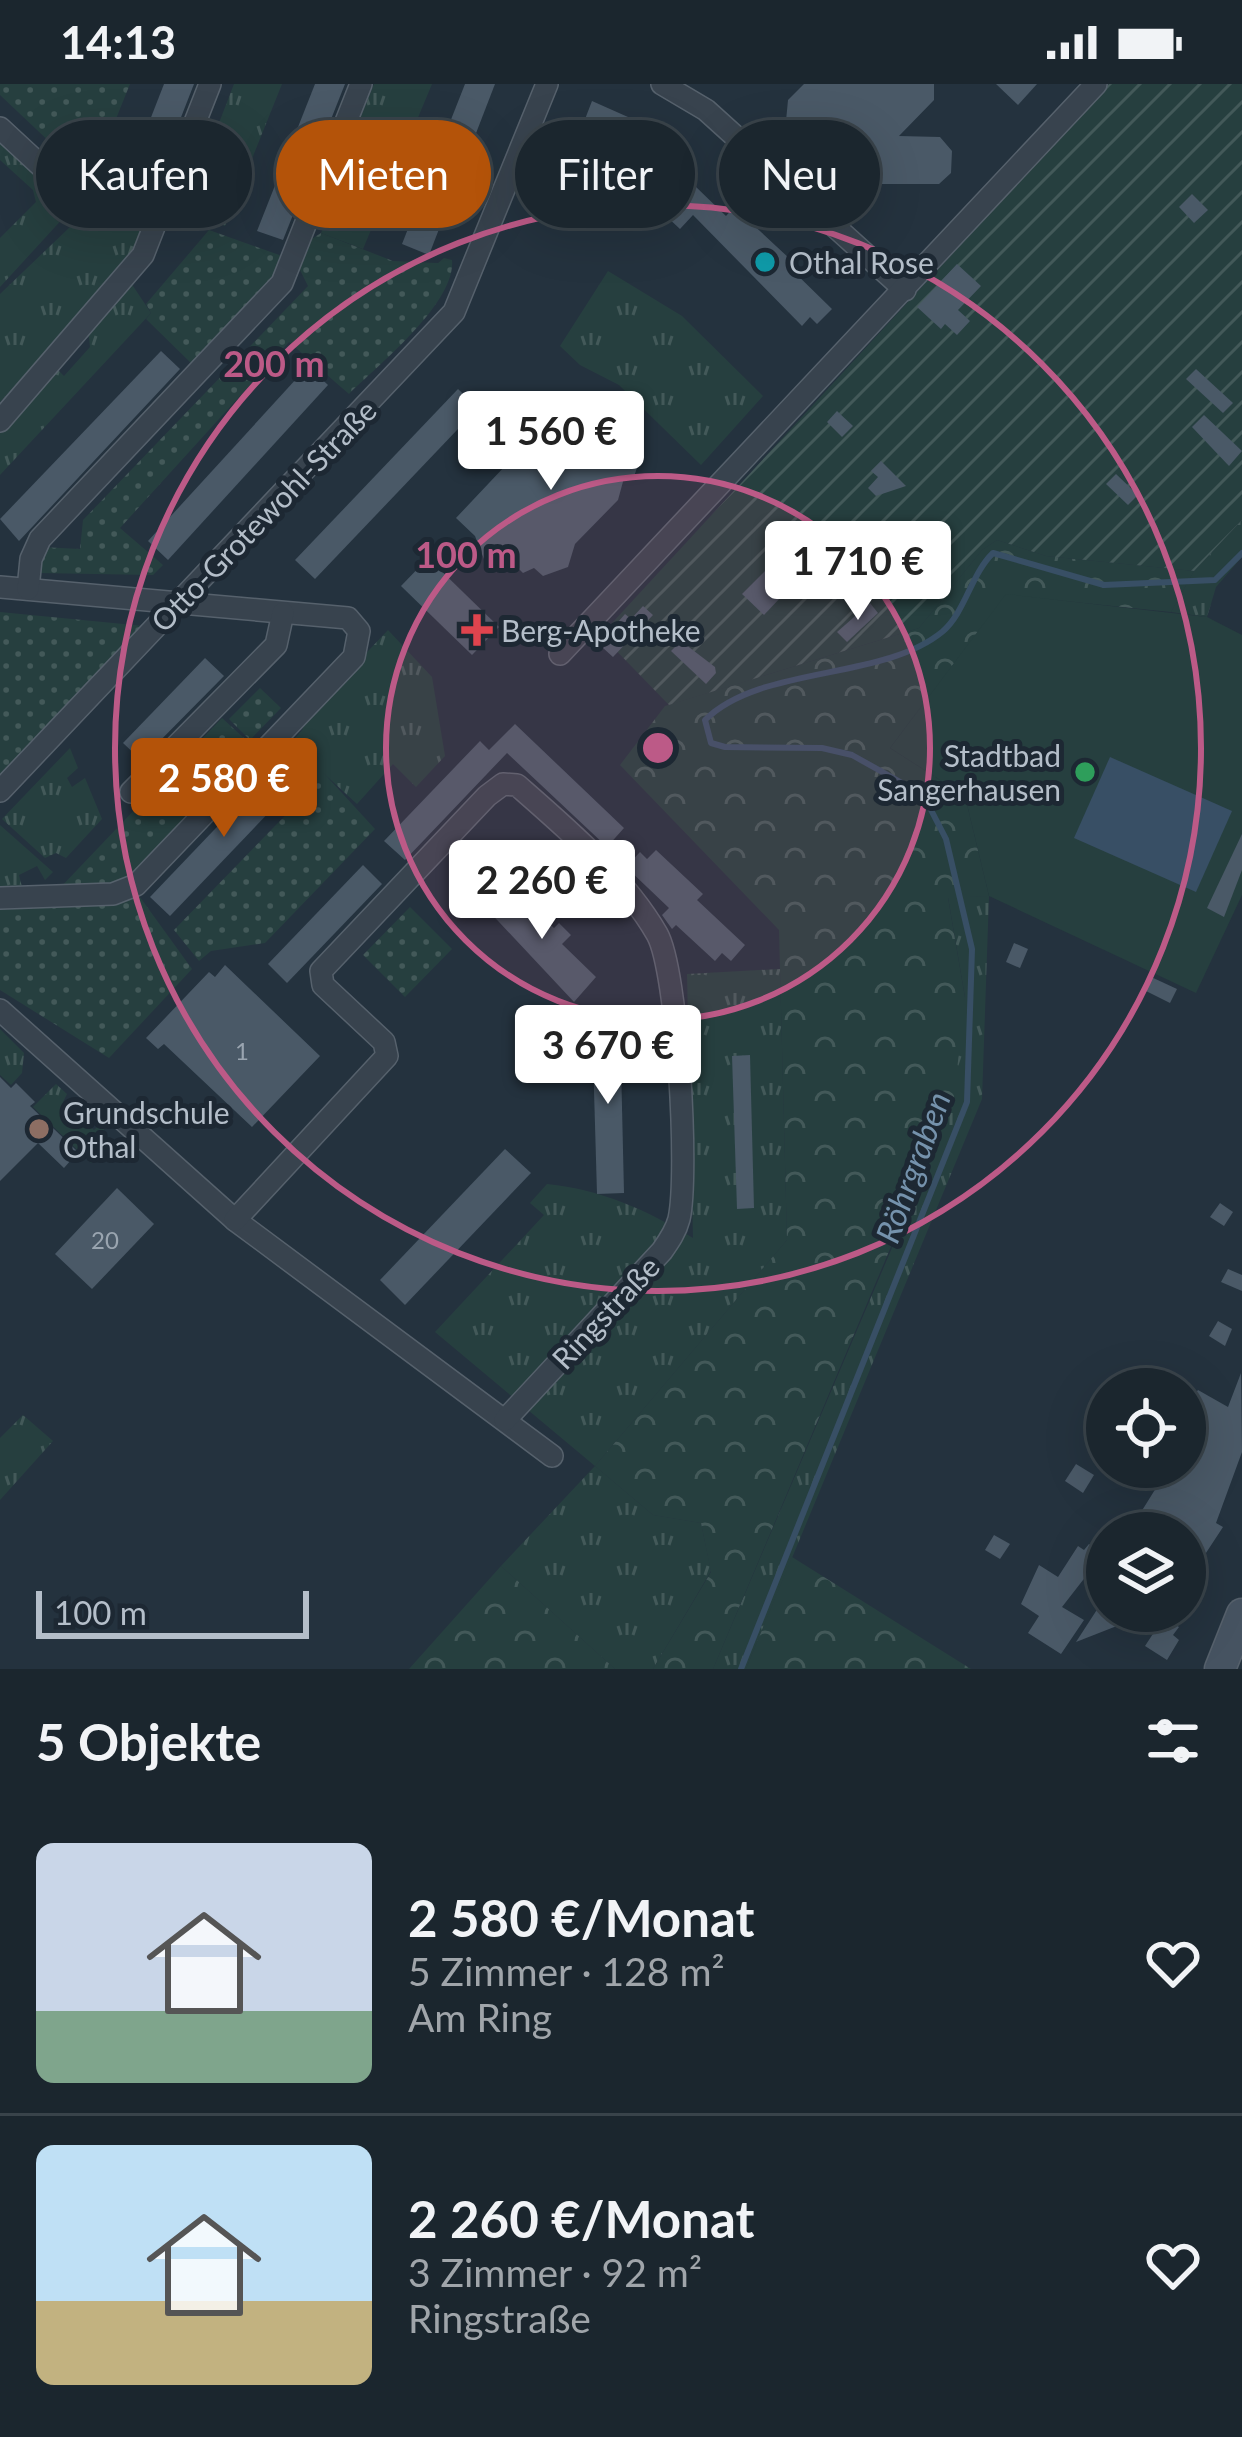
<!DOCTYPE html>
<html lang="de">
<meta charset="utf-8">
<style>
body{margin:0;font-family:Lato,sans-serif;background:#28323a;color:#f1f3f6;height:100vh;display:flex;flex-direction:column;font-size:45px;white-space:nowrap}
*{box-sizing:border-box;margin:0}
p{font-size:39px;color:#a0a5aa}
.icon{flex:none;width:66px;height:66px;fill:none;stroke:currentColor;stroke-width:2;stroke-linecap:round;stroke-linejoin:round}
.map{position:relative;height:1585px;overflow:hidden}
.details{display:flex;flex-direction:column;background:#1b262e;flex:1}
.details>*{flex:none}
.guide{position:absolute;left:36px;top:36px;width:1170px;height:108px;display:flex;gap:24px}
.tools{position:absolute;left:1086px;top:1284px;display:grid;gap:24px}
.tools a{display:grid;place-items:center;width:120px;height:120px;border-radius:50%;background:#1b262e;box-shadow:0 12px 48px #0002,0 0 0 3px #39434a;font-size:60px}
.scale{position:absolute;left:36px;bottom:30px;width:273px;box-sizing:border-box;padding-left:12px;border:6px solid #b4bec9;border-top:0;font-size:33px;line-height:42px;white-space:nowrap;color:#b4bec9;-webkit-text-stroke:9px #1d2833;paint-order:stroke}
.price{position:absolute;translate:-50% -102px;padding:0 27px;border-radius:12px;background:#fff;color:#222;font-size:39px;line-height:78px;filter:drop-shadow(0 3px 6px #0008)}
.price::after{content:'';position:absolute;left:50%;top:72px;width:36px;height:27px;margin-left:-18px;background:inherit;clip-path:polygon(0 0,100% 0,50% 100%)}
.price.on{background:#b45309;color:#fff}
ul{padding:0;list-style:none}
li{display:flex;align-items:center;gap:36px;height:300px;padding:0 36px}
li+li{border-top:3px solid #39434a}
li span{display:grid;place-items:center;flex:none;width:336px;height:240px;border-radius:18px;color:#555}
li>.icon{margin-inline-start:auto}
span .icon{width:144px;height:144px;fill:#fffc;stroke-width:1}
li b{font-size:51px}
h2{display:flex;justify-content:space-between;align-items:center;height:144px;padding:0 36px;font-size:51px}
.pill{padding:0 42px;border-radius:54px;background:#1b262e;box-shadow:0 12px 48px #0002,0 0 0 3px #39434a;font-size:42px;line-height:108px}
.pill.on{background:#b45309;color:#fff}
.status{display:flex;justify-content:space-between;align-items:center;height:84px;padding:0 60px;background:#1b262e;direction:ltr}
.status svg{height:33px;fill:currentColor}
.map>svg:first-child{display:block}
.grass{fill:url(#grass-tufts)}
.forest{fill:url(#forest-crowns)}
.park{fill:url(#park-dots)}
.garden{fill:url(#garden-furrows)}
.pitch{fill:#263f3f}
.water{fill:#384f65}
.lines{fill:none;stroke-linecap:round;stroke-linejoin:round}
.stream{stroke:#384f65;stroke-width:6}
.building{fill:#4a5967}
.street-casing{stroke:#56616c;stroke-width:24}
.secondary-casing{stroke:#56616c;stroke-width:33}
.street{stroke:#38434e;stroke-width:21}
.secondary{stroke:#465361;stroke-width:30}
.ring{fill:none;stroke:#bc5a87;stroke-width:6}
.culture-dot{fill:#0f9aa8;stroke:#1d2833;stroke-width:4.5}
.health-dot{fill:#e0444e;stroke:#1d2833;stroke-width:4.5}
.leisure-dot{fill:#2e9e5b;stroke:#1d2833;stroke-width:4.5}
.education-dot{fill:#8d6e63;stroke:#1d2833;stroke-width:4.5}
.labels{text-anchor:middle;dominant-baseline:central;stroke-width:10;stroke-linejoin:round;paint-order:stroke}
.number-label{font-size:24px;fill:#9aa5b0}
.poi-label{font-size:30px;fill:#b4bec9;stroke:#1d2833;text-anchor:start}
.street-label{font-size:30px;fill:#b4bec9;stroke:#1d2833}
.water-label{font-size:33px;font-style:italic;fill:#7592ac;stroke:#1d2833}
.centre{fill:#bc5a87;stroke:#1d2833;stroke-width:6}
.ring-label{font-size:36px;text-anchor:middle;font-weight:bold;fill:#bc5a87;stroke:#1d2833;stroke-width:10;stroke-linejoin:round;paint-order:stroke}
</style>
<div class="status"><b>14:13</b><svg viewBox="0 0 49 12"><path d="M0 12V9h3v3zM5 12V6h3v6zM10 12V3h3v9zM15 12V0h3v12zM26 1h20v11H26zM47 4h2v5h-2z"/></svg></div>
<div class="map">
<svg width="1242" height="1585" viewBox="0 0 1242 1585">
<defs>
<pattern id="grass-tufts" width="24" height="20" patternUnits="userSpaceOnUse" patternTransform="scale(3)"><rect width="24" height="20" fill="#263f3f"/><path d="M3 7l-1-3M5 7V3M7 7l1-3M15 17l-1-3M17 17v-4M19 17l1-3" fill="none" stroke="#435959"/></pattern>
<pattern id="forest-crowns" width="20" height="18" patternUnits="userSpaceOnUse" patternTransform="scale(3)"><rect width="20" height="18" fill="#263f3f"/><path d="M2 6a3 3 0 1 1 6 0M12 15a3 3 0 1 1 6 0" fill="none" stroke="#435959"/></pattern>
<pattern id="park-dots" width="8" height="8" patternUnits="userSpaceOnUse" patternTransform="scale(3)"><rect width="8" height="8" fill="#263f3f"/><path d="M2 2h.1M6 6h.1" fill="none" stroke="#435959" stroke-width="1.8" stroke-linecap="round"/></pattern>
<pattern id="garden-furrows" width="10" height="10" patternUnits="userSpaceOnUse" patternTransform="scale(3)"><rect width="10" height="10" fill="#263f3f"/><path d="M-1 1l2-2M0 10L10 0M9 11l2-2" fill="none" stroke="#435959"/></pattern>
</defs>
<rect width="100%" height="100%" fill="#24323e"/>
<g class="grass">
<path d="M 234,0 L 282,0 L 225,142 L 195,129 L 198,120 L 190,114 Z"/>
<path d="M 374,0 L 432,0 L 363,165 L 321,149 L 333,119 L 350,125 L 363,92 L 341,81 Z"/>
<path d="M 0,50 L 58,103 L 51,112 L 66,131 L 0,203 L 0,154 L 36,118 L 33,106 L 0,76 Z"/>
<path d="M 99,138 L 149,140 L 132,175 L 0,318 L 0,210 L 71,142 Z"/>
<path d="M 608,187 L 682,232 L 763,312 L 701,381 L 619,301 L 580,281 L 560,262 Z"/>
<path d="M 131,199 L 151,229 L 0,391 L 0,347 L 55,283 L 64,292 L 90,263 L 88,246 Z"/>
<path d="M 1242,436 L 1242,473 L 1216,503 L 1207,533 L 1171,528 L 1194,487 Z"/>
<path d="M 388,546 L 432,593 L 445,672 L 416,703 L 393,680 L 357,720 L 320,686 L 304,703 L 271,670 L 279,662 L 285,666 L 303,645 L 299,640 Z"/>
<path d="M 70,664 L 78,684 L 67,694 L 72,703 L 85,694 L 102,735 L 66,774 L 56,769 L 45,774 L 2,735 Z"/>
<path d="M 0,741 L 53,788 L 45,796 L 37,782 L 19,791 L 23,807 L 0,803 Z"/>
<path d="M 989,812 L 982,1015 L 746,1585 L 713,1585 L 920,1098 L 965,913 L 948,813 Z"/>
<path d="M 780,885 L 787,1156 L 595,1382 L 653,1431 L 701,1439 L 711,1487 L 653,1585 L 615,1585 L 501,1482 L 595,1382 L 435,1248 L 544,1131 L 530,1119 L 547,1100 C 600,1105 649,1127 693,1154 L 687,890 Z"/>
<path d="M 0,945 L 24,969 L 22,989 L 11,1001 L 0,991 Z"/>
<path d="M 56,1000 L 67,1010 L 63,1018 L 94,1046 L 101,1039 L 115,1070 L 109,1077 L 101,1070 L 91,1079 L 33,1023 Z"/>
<path d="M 23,1331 L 53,1357 L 0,1416 L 0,1354 Z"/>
</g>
<g class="forest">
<path d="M 997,456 L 1046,472 L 1194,487 L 1171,528 L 1006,511 L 890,664 L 965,712 L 989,812 L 948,814 L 965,914 L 954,1013 L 713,1585 L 653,1585 L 711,1488 L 701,1439 L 653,1431 L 595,1382 L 787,1156 L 779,846 L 620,681 L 665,622 L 919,544 L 982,466 Z"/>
<path d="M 792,1473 L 971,1585 L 746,1585 Z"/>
<path d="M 501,1482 L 615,1585 L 409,1585 Z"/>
</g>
<g class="park">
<path d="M 0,0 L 130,0 L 91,97 L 0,11 Z"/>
<path d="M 209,146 L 285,173 L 276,195 L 193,281 L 146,235 L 151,229 L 146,220 Z"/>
<path d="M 321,149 L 393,177 L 438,179 L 444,174 L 452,176 C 456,219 378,281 349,310 L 289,258 L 120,444 L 163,481 L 153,491 L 38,489 L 41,463 L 80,465 L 83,436 L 308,202 L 296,178 L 304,160 Z"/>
<path d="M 0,528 L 144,542 L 0,695 Z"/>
<path d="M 260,604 L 281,624 L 250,656 L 229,635 Z"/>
<path d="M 222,634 L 257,666 L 122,800 L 58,806 Z"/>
<path d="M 320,685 L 375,745 L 265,859 L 211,867 L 199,877 L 174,846 L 308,708 L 304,703 Z"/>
<path d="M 137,809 L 192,885 L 109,974 L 0,906 L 0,817 Z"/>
<path d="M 410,823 L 452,865 L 405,913 L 363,871 Z"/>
</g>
<path class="garden" d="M 1109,0 L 1242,0 L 1242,436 L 1194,487 L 1046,472 L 997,456 L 982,466 L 919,544 L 669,621 L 601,551 Z"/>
<path class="pitch" d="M 1006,510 L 1207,533 L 1242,551 L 1242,811 L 1196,909 L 989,812 L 965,712 L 890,664 Z"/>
<path class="water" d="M 1110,673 L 1232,727 L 1196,808 L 1074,754 Z"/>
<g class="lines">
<path class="stream" d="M 741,1585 L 967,1018 L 972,865 L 946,755 L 929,722 L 902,699 L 852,671 L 822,664 L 725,663 L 711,659 L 705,636 C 760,581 882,597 942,548 C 965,529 971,490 993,469 L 1104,501 L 1215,496 L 1242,469"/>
</g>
<g class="building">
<path d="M 164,0 L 194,0 L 146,123 L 120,113 Z"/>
<path d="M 315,0 L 345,0 L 283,156 L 257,147 Z"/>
<path d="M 465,0 L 495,0 L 429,171 L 402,160 Z"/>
<path d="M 804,0 L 934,0 L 934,16 L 899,52 L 940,53 L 952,67 L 951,89 L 939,100 L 882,100 L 864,86 L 864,68 L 833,39 L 821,51 L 801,52 L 786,37 L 788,16 Z"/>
<path d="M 996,0 L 1037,0 L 1018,21 Z"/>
<path d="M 592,17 L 646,41 L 630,78 L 577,56 Z"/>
<path d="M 694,101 L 726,132 L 734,123 L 790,175 L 786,180 L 832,225 L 817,240 L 810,233 L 802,242 L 693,131 L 680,145 L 665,131 Z"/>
<path d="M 1192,110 L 1208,126 L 1194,139 L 1179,123 Z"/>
<path d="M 957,180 L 981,202 L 958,226 L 970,237 L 957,251 L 945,240 L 941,245 L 917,223 Z"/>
<path d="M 161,267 L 180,285 L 19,457 L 0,435 Z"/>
<path d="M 308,282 L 328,301 L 168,476 L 148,457 Z"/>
<path d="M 1196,285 L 1233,319 L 1223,329 L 1186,295 Z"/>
<path d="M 458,305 L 478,324 L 315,495 L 295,476 Z"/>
<path d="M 568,315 L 601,346 L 612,334 L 636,358 L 631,368 L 641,371 L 633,396 L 624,394 L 618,416 L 575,460 L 568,483 L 543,492 L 534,484 L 523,489 L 514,480 L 489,488 L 475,452 L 456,434 Z"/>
<path d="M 837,327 L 853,342 L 842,353 L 827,338 Z"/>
<path d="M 1204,331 L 1242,367 L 1229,382 L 1192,343 Z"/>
<path d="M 881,377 L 906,402 L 876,412 L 868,404 L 878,393 L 871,387 Z"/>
<path d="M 1116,390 L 1138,411 L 1128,421 L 1106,400 Z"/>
<path d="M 779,473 L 800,493 L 764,531 L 742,510 Z"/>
<path d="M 428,474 L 499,543 L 472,571 L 401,502 Z"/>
<path d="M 870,519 L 878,529 L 847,558 L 837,548 Z"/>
<path d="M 643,522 L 653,531 L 613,573 L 603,564 L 610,557 L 605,553 L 625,530 L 631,535 Z"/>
<path d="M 681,557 L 715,583 L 716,589 L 706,600 L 671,567 Z"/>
<path d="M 205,574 L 224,592 L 141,676 L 123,659 Z"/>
<path d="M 515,640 L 624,744 L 607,763 L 507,669 L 405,776 L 384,757 L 480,657 L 489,666 Z"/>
<path d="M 277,680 L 297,699 L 170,832 L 150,813 Z"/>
<path d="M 1242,750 L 1242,786 L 1224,833 L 1207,824 Z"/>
<path d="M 656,766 L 703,810 L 697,816 L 745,861 L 731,877 L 722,869 L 715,877 L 676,841 L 672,845 L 662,831 L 669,824 L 626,783 L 640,768 L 647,775 Z"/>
<path d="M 363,781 L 382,800 L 287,899 L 268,880 Z"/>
<path d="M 514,806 L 554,844 L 559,839 L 571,851 L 562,860 L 596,893 L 574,918 L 484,822 L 498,807 L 506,815 Z"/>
<path d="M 1014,859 L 1028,865 L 1020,884 L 1006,878 Z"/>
<path d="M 225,881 L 320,972 L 252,1043 L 164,960 L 158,965 L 146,954 L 209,888 L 215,893 Z"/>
<path d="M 1149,892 L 1177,905 L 1170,919 L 1142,905 Z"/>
<path d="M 592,937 L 620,937 L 624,1109 L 597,1110 Z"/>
<path d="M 750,971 L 754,1124 L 737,1125 L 732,972 Z"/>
<path d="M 0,993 L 11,1004 L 16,999 L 35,1018 L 30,1022 L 78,1068 L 64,1084 L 38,1059 L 0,1097 Z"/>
<path d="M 505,1065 L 531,1089 L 405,1221 L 380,1196 Z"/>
<path d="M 117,1104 L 154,1140 L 92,1205 L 55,1170 Z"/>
<path d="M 1220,1119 L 1233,1128 L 1224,1142 L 1210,1133 Z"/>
<path d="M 1228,1185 L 1242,1191 L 1242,1207 L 1221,1198 Z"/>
<path d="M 1218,1237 L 1232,1245 L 1225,1262 L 1209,1252 Z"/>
<path d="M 1241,1289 L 1242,1368 L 1216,1439 L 1223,1443 L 1185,1501 L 1185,1449 L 1128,1449 L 1161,1396 L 1139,1383 L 1185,1383 L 1185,1339 L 1197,1322 L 1189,1317 L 1198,1306 L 1228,1323 Z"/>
<path d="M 1076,1380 L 1094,1391 L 1083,1409 L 1065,1397 Z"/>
<path d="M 994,1451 L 1010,1460 L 1000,1475 L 985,1466 Z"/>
<path d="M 1089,1460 L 1104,1469 L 1062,1523 L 1084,1536 L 1061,1570 L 1028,1549 L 1039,1532 L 1021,1520 L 1039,1481 L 1058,1493 L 1078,1462 L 1084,1466 Z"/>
<path d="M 1100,1521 L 1127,1538 L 1076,1558 Z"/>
<path d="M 1164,1533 L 1179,1543 L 1173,1551 L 1179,1556 L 1167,1576 L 1145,1562 Z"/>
</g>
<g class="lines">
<g class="street-casing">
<g id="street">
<path d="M 662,0 L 706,26 L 905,206"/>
<path d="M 0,44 L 94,131"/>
<path d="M 0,337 L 143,171 L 210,0"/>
<path d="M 0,503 L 348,534 L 359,547 L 354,573 L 136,801 L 113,810 L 0,814"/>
<path d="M 28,505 L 31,475 L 40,455 L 282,199 L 361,0"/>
<path d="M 560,570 L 1096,0"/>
<path d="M 0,707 L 454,228 L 547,0"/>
<path d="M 131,708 L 276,561 L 283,529"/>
<path d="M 0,926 L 235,1136 L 552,1372"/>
<path d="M 235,1136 L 387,972 L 384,958 L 323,901 L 321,887 L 487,712 L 503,700 L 517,701 C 565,743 625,794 657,850 C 678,887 689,1091 679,1135 C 676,1147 669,1157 662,1167 L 505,1336"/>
</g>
</g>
<g class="secondary-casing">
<path id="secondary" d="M 1220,1585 L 1242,1530"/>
</g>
<use href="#street" class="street"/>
<use href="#secondary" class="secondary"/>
</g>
<circle cx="658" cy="664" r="272" fill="#bc5a87" fill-opacity=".12"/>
<g class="ring">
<circle cx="658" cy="664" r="272"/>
<circle cx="658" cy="664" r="543"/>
</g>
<circle class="culture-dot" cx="765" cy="178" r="12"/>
<path class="health-dot" d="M471 528h12v12h12v12h-12v12h-12v-12h-12v-12h12z"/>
<circle class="leisure-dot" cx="1085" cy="688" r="12"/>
<circle class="education-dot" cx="39" cy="1045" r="12"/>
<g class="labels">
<g class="number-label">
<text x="242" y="966">1</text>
<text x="105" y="1155">20</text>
</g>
<g class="poi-label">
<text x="789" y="178">Othal Rose</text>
<text x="501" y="546">Berg-Apotheke</text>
<text x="1061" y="671" text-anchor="end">Stadtbad<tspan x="1061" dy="34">Sangerhausen</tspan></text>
<text x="63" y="1028">Grundschule<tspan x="63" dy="34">Othal</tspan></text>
</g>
<g class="street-label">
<text transform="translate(263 431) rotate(-46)">Otto-Grotewohl-Straße</text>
<text transform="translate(605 1228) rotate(-47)">Ringstraße</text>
</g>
<g class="water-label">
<text transform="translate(912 1083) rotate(-70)">Röhrgraben</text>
</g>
</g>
<circle cx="658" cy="664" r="18" class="centre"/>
<g class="ring-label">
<text x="274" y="293">200 m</text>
<text x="466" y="484">100 m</text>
</g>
</svg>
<div class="tools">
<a><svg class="icon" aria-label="locate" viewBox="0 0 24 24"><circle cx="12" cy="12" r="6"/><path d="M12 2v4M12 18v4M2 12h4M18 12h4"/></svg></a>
<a><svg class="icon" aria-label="layers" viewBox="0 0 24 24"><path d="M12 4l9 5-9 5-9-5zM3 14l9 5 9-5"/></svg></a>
</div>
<div class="scale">100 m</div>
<b class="price" style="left:551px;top:409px">1 560 €</b>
<b class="price" style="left:858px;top:539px">1 710 €</b>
<b class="price on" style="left:224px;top:756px">2 580 €</b>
<b class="price" style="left:542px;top:858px">2 260 €</b>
<b class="price" style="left:608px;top:1023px">3 670 €</b>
<div class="guide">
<a class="pill">Kaufen</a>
<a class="pill on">Mieten</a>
<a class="pill">Filter</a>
<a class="pill">Neu</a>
</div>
</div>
<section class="details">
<h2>5 Objekte<svg class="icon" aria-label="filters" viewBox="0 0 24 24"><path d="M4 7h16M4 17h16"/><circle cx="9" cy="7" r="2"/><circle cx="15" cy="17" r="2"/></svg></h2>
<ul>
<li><span style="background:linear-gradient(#c9d6e8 70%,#7fa58c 0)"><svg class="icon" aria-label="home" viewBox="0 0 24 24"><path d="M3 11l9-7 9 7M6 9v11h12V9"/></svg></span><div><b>2 580 €/Monat</b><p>5 Zimmer · 128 m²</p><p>Am Ring</p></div><svg class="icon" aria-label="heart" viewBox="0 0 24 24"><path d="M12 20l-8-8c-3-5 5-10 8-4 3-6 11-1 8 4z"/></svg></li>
<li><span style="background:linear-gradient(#bfe0f5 65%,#c2b280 0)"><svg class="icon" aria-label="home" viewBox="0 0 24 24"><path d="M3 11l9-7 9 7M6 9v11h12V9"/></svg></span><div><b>2 260 €/Monat</b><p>3 Zimmer · 92 m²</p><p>Ringstraße</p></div><svg class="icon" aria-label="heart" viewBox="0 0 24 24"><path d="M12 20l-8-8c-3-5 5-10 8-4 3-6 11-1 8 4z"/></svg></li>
</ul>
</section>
